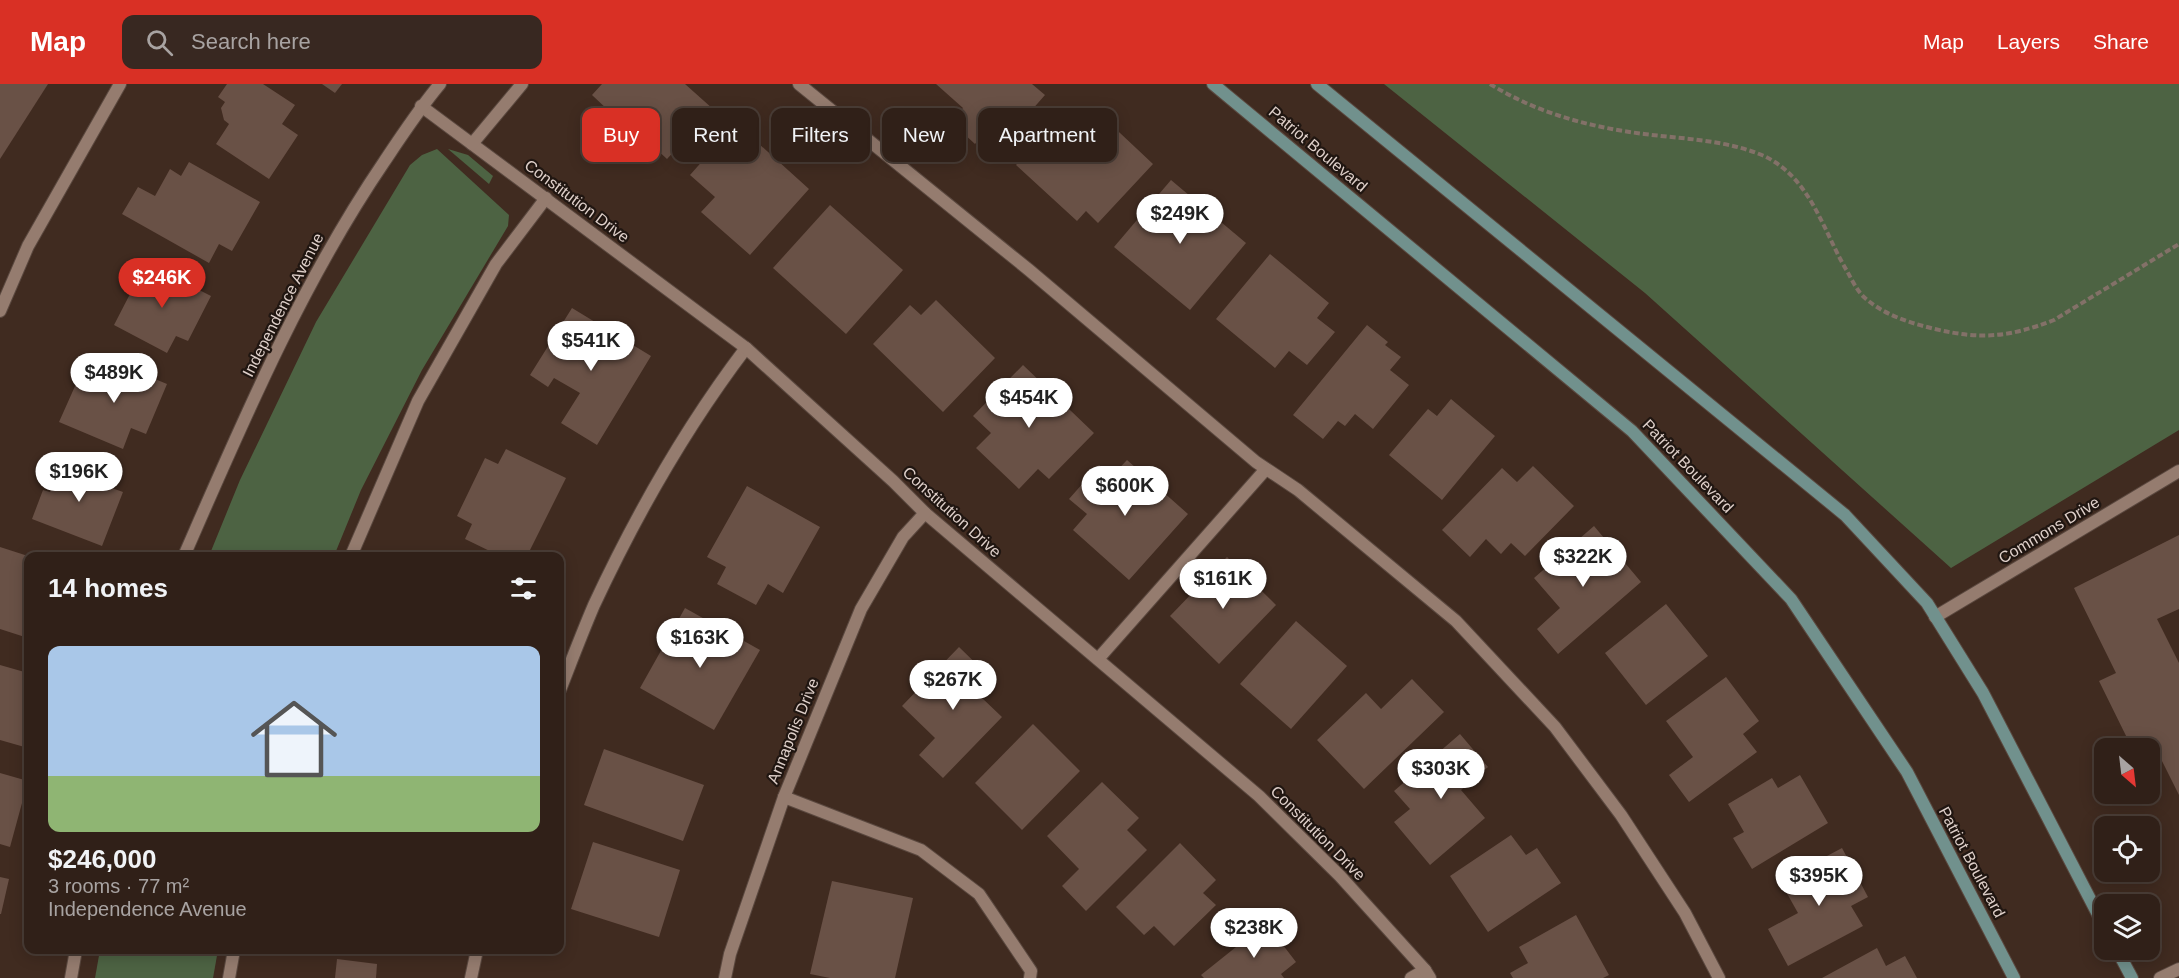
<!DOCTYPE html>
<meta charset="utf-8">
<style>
body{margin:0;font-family:Helvetica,sans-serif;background:#382821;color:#f1f3f6;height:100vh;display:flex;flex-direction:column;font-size:22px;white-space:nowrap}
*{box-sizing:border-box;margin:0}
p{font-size:20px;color:#a8a3a2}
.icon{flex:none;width:33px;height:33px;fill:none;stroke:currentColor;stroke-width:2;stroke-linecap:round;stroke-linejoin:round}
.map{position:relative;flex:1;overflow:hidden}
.details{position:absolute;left:24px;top:468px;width:540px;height:402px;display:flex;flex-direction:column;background:#302018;border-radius:12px;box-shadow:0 3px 15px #0003,0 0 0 2px #4b3e37}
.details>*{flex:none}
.hud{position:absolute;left:582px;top:24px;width:570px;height:54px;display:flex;gap:12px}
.needle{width:39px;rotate:152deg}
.controls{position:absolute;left:2094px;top:654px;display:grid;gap:12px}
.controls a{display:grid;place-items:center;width:66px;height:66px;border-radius:12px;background:#302018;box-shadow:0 3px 15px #0003,0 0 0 2px #4b3e37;font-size:30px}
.price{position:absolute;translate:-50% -51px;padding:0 14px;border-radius:21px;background:#fff;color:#222;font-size:20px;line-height:39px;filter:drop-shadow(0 2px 3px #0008)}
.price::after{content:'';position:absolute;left:50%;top:36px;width:18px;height:14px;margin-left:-9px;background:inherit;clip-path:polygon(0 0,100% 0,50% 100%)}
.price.active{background:#d93025;color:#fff}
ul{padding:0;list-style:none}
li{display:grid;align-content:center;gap:12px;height:318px;padding:0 24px}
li+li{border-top:2px solid #4b3e37}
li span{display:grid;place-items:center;height:186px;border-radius:12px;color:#555}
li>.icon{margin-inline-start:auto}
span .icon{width:108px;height:108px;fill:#fffc;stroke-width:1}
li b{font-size:26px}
h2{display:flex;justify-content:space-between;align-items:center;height:72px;padding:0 24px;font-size:26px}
.chip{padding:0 21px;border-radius:12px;background:#302018;box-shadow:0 3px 15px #0003,0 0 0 2px #4b3e37;font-size:21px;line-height:54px}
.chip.active{background:#d93025;color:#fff}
header{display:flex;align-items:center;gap:36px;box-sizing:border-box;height:84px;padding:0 30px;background:#d93025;color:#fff}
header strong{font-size:28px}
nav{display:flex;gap:33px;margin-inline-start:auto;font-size:21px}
.search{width:420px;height:54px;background:#382821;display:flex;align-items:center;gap:15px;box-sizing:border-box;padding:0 21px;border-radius:12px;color:#a8a3a2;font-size:22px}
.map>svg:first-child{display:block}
.green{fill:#4d6343}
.building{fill:#695146}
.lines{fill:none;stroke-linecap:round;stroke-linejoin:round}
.service-casing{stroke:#5a483f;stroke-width:14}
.minor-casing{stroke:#5a483f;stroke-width:14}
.secondary-casing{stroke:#5a483f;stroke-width:14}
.path{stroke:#837168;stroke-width:4;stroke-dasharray:6 3;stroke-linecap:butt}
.service{stroke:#957c6f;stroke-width:12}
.minor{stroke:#957c6f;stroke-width:12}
.secondary{stroke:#71918d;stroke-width:12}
.labels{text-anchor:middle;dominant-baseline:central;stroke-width:4.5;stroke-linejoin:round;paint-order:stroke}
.street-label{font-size:16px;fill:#decfc9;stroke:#201611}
</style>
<header>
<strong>Map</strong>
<div class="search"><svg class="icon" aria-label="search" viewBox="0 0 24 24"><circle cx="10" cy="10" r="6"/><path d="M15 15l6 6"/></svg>Search here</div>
<nav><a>Map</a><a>Layers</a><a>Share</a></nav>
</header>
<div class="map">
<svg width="2179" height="894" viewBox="0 0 2179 894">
<rect width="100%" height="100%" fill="#402b20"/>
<g class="green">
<path d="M 1384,0 L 2179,0 L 2179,346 L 1951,484 L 1645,209 Z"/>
<path d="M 437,65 L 509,131 L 508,142 L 422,286 L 361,406 L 334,472 L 209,472 L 240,396 L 316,238 L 410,81 L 422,71 Z"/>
<path d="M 448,65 L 468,71 L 493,92 L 489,100 Z"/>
<path d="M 100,866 L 218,866 L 213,894 L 95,894 Z"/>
</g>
<g class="building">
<path d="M 0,0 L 48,0 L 0,75 Z"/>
<path d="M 227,0 L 263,0 L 295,21 L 282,40 L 298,51 L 269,95 L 216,60 L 229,40 L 224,36 L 221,24 L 225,18 L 218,13 Z"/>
<path d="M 322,0 L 342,0 L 335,9 Z"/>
<path d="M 602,0 L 685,0 L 713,25 L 667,75 L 653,62 L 637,79 L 596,41 L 609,27 L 592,11 Z"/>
<path d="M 936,0 L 1032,0 L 1045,11 L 1016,44 L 1000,31 L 975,60 L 951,38 L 963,24 Z"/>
<path d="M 1103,33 L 1153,80 L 1098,139 L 1086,127 L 1077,137 L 1016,81 L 1050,44 L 1073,65 Z"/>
<path d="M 748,50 L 809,105 L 750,171 L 701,128 L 715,113 L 690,91 L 721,56 L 733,67 Z"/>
<path d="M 189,78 L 260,118 L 232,167 L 219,160 L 209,179 L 122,130 L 138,103 L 155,112 L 170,85 L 181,92 Z"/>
<path d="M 1171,96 L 1246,159 L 1190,226 L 1114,163 Z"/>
<path d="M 830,121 L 903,186 L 846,250 L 773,184 Z"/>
<path d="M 1270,170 L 1329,219 L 1317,234 L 1335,248 L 1307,281 L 1289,267 L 1275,284 L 1216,235 Z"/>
<path d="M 146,179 L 211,212 L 188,257 L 176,252 L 167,269 L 114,241 Z"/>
<path d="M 936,216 L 995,274 L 943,328 L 873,260 L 910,221 L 921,231 Z"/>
<path d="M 572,224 L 651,272 L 597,361 L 561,339 L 580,309 L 554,294 L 548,303 L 530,291 Z"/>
<path d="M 1367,241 L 1388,258 L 1385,261 L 1401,273 L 1390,286 L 1409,301 L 1373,345 L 1355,330 L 1345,342 L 1338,337 L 1323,355 L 1293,331 Z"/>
<path d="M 109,276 L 167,300 L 146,350 L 131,344 L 123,365 L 59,338 L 80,291 L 99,299 Z"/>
<path d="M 1023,281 L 1094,349 L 1049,395 L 1038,385 L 1019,405 L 976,364 L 991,349 L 973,332 Z"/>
<path d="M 1451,315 L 1495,352 L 1442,416 L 1389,371 L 1428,325 L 1437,332 Z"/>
<path d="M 506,365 L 566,394 L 527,472 L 500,472 L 465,455 L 472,440 L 457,432 L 485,374 L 498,380 Z"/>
<path d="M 64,373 L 110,391 L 106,402 L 123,408 L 102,462 L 32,435 L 43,406 L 50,408 Z"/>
<path d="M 1127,376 L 1188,430 L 1129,496 L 1073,446 L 1087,430 L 1069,415 L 1099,381 L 1112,392 Z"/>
<path d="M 1533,382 L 1574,422 L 1525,472 L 1511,459 L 1501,470 L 1486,455 L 1470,473 L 1442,446 L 1502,384 L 1517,398 Z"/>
<path d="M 747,402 L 820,443 L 783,509 L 768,500 L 756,521 L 717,500 L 726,483 L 707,473 Z"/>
<path d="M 1594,442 L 1641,498 L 1558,570 L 1537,545 L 1560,524 L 1534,494 Z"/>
<path d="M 2179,451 L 2179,525 L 2157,535 L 2179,579 L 2179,711 L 2161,675 L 2150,680 L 2150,664 L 2132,664 L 2099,597 L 2116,589 L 2074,504 Z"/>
<path d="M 0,463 L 28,472 L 28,554 L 0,545 Z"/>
<path d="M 1227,473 L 1276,521 L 1219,580 L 1170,532 Z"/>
<path d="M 1666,520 L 1708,572 L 1646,621 L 1605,569 Z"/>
<path d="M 685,524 L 760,566 L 714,646 L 640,604 Z"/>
<path d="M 1296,537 L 1347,582 L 1291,645 L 1240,600 Z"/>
<path d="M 959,563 L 996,599 L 982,614 L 1002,633 L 943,694 L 919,671 L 935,654 L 902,622 Z"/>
<path d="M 0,581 L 28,589 L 28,664 L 0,656 Z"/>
<path d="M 1726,593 L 1759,637 L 1743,650 L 1757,668 L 1689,718 L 1669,691 L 1693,673 L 1666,637 Z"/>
<path d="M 1412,595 L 1444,628 L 1364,705 L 1317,656 L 1366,609 L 1381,625 Z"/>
<path d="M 1033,640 L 1080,687 L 1022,746 L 975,699 Z"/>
<path d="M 1460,650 L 1488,683 L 1461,706 L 1485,734 L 1430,781 L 1394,738 L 1410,725 L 1394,707 Z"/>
<path d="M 604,665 L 704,701 L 683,757 L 584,721 Z"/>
<path d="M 0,689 L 28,697 L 10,763 L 0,760 Z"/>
<path d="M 1800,691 L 1828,739 L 1752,785 L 1733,754 L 1744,748 L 1728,720 L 1772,694 L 1778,704 Z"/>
<path d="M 1102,698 L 1139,734 L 1127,746 L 1147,766 L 1086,827 L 1062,802 L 1079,785 L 1047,752 Z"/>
<path d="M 1511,751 L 1526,771 L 1537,764 L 1561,799 L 1488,848 L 1450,792 Z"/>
<path d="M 593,758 L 680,786 L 659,853 L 571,825 Z"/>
<path d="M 1180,759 L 1216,796 L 1203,809 L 1216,821 L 1174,862 L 1154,842 L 1144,851 L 1116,823 Z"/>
<path d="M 1842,764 L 1868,813 L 1851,822 L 1863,842 L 1788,882 L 1768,845 L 1798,829 L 1780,797 Z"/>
<path d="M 0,793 L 9,795 L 1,830 L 0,830 Z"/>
<path d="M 832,797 L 913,814 L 895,894 L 830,894 L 810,890 Z"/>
<path d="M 1576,831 L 1609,891 L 1603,894 L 1513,894 L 1510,889 L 1528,879 L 1519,863 Z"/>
<path d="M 1266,839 L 1296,878 L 1281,890 L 1284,894 L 1204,894 L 1201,891 Z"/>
<path d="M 1877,864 L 1886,882 L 1905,872 L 1917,894 L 1822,894 Z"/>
<path d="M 337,875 L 377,880 L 376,894 L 335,894 Z"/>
</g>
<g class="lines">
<g class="service-casing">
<g id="service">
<path d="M 799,0 L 1029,186 L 1256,378 L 1298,406 L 1456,537 L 1555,643 L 1621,731 L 1685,829 L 1719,894"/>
<path d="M 0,227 L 28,162 L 120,0"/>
<path d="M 1098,575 L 1266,385"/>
<path d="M 560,606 C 571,578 582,549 594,521 C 636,431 686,343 746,264"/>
<path d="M 784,713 L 921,766 L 979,810 L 1031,887 L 1030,894"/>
<path d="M 471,894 L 477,866"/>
<path d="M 1411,894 L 1425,886"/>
</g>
</g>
<g class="minor-casing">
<g id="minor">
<path d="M 421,22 L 746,264 L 893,397 L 925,429 L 1259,712 L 1340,792 L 1425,886 L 1430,894"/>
<path d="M 472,60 L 522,0"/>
<path d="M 184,472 C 243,337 301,200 384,78 C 402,51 419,25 440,0"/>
<path d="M 351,472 L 418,317 L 496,180 L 546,114"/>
<path d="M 1935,533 L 2179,387"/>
<path d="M 71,894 L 76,866"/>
<path d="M 229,894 L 234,866"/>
<path d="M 725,894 L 730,870 L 784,713 L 861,525 L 903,453 L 925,429"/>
<path d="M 2160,894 L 2179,885"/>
</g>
</g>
<g class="secondary-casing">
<g id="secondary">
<path d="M 1213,0 L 1632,347 L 1791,515 L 1907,688 L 2014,894"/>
<path d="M 1317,0 L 1845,431 L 1927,519 L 1983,609 L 2104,842"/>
<path d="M 2117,866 L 2132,894"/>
</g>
</g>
<path class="path" d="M 1490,0 C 1537,29 1589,43 1644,50 C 1684,55 1727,56 1764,72 C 1811,94 1823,147 1847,187 C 1852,196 1857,207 1865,214 C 1884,231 1910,239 1935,245 C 1981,256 2010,253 2054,236 L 2179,160"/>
<use href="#service" class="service"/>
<use href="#minor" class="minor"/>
<use href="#secondary" class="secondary"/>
</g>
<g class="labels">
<g class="street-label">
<text transform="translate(1318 65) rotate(40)">Patriot Boulevard</text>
<text transform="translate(577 117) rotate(37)">Constitution Drive</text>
<text transform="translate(283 221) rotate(-63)">Independence Avenue</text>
<text transform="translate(1688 382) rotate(46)">Patriot Boulevard</text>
<text transform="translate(952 428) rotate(42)">Constitution Drive</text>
<text transform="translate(2049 446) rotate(-31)">Commons Drive</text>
<text transform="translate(793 647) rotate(-68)">Annapolis Drive</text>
<text transform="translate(1318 749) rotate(45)">Constitution Drive</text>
<text transform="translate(1972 778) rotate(62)">Patriot Boulevard</text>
</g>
</g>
</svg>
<div class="controls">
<a><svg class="needle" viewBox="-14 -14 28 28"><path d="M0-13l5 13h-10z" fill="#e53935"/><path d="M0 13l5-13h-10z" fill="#a8a3a2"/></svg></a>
<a><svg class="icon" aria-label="locate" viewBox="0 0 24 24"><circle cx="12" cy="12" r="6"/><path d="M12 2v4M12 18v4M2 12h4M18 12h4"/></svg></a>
<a><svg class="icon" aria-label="layers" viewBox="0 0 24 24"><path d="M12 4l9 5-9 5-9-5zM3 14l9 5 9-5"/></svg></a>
</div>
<b class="price" style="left:1180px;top:161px">$249K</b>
<b class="price active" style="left:162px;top:225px">$246K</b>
<b class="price" style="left:591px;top:288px">$541K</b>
<b class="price" style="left:114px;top:320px">$489K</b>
<b class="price" style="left:1029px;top:345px">$454K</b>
<b class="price" style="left:79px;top:419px">$196K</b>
<b class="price" style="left:1125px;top:433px">$600K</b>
<b class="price" style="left:1583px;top:504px">$322K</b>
<b class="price" style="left:1223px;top:526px">$161K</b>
<b class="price" style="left:700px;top:585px">$163K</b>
<b class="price" style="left:953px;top:627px">$267K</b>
<b class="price" style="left:1441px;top:716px">$303K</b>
<b class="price" style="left:1819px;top:823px">$395K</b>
<b class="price" style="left:1254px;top:875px">$238K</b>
<div class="hud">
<a class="chip active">Buy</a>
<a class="chip">Rent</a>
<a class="chip">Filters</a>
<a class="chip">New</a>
<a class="chip">Apartment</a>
</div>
<section class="details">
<h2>14 homes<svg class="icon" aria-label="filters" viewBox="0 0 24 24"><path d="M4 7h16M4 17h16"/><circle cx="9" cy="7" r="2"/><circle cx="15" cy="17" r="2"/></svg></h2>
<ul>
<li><span style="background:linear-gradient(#a9c7e8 70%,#8fb573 0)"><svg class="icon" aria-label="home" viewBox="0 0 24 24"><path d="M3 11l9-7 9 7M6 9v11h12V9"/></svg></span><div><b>$246,000</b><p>3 rooms · 77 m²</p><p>Independence Avenue</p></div></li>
</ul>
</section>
</div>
